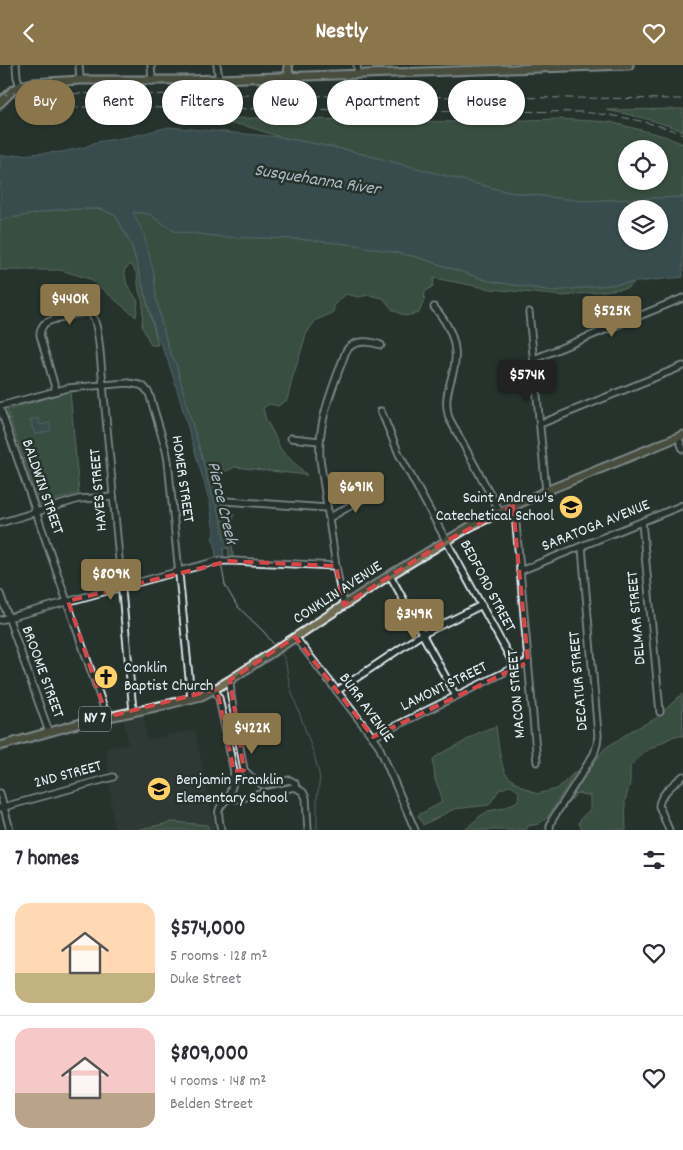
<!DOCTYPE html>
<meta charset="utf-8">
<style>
body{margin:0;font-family:Dekko,sans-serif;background:#f7f7f7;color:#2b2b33;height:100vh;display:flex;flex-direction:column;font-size:19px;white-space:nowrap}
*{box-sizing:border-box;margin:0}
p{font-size:16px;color:#7c7c81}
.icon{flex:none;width:28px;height:28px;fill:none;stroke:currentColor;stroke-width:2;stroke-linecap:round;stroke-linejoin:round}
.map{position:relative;height:765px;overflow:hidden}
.drawer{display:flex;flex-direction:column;background:#fff;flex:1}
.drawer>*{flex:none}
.guide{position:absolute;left:15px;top:15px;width:654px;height:45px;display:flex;gap:10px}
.fabs{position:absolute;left:618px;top:75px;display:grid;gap:10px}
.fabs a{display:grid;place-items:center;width:50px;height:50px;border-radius:50%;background:#fff;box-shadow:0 1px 4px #0004;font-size:25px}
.price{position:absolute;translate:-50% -42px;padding:0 11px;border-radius:5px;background:#8a764a;color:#fff;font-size:16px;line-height:32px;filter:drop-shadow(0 1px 2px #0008)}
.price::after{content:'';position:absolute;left:50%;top:30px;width:15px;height:11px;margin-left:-8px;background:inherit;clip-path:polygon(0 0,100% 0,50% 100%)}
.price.active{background:#222;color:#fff}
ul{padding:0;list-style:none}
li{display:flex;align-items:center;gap:15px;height:125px;padding:0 15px}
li+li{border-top:1px solid #e1e1e2}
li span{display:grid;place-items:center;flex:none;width:140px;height:100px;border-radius:15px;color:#555}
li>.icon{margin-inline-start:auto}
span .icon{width:60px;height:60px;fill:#fffc;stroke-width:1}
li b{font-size:21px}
h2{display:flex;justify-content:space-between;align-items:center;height:60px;padding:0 15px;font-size:21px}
.tag{padding:0 18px;border-radius:22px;background:#fff;box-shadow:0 1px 4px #0004;font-size:18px;line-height:45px}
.tag.active{background:#8a764a;color:#fff}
header{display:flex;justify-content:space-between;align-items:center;height:65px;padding:0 15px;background:#8a764a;color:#fff;font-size:22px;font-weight:800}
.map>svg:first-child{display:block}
.built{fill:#39403f}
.green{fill:#4f6f59;stroke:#9cb0a8;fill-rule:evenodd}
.water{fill:#506a75;stroke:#8da0a9;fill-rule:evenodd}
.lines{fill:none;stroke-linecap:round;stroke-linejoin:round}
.stream{stroke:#8da0a9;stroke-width:1}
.minor-casing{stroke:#e8f1f8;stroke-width:9}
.major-casing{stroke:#e8f1f8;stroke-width:11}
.minor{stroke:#26332d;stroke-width:5.5}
.major{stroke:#726e52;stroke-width:7}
.rail{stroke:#e8f1f8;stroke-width:1;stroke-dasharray:8 4;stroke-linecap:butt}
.marked{fill:none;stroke:#d94647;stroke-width:4;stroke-dasharray:10 6;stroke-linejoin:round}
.labels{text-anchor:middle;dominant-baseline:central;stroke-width:5;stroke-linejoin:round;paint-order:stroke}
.shield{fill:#26332d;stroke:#aeb8bb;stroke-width:1}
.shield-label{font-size:15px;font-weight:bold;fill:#e8f1f8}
.street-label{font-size:16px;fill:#e8f1f8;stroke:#26332d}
.poi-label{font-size:16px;fill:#e8f1f8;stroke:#26332d;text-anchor:start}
.water-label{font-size:18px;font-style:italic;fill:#abbbc4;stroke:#26332d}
</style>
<header><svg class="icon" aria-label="back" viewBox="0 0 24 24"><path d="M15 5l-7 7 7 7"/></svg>Nestly<svg class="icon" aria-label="heart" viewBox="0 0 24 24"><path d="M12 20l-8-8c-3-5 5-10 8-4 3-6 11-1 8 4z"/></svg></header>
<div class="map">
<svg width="683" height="765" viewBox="0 0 683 765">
<rect width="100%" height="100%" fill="#26332d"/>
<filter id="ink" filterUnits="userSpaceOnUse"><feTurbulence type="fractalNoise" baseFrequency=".02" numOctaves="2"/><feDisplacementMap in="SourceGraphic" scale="10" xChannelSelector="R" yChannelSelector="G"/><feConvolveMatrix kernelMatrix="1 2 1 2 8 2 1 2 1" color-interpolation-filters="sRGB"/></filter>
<g filter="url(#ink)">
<path class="built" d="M 143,649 L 147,675 L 195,665 L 215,765 L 114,765 L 106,683 L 128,679 L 124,653 Z"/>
<g class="green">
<path d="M 683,44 L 683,66 C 658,56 633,50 606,45 Z"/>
<path d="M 265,53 L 393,56 L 459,57 L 558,54 L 610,57 L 664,71 L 683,79 L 683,132 L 583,136 L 508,127 L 347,85 L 280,72 L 243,60 L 172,54 ZM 626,84 L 659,84 L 659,116 L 626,116 Z"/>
<path d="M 60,144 L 102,144 L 116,151 L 132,181 L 158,280 L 151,280 L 142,262 L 143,238 L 139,226 L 137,209 L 131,199 L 124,205 L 127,220 L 138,236 L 136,252 L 90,214 L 61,205 L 0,205 L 0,155 Z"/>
<path d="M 133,147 L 149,149 L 174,166 L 223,172 L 298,174 L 357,180 L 417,192 L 489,216 L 553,226 L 635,217 L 627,223 L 563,231 L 491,224 L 434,213 L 433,221 L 425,227 L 424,235 L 419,248 L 405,251 L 393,245 L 383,233 L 369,230 L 358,232 L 346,229 L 334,241 L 333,248 L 316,255 L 306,269 L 299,293 L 293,311 L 287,335 L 278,341 L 269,339 L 263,343 L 266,355 L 273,367 L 281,385 L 307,410 L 235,402 L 222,408 L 221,425 L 234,450 L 231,465 L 233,491 L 229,491 L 228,478 L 224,476 L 208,418 L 201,389 L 186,337 L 176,298 L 169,285 L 162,260 L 156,232 L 154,209 Z"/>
<path d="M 70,326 L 79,428 L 39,440 L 7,345 Z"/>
<path d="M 682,629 L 683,671 L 674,671 L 646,686 L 630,701 L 630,718 L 625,736 L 626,765 L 583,765 L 579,759 L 581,753 L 590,745 L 590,731 L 577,728 L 562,745 L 604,684 L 631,666 L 655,654 Z"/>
<path d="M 496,661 C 497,671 501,703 506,709 C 514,718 526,724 537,729 L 557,724 L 577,705 L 547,753 L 538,759 L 528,761 L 526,765 L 465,765 L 479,752 L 488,746 L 504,743 L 518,736 L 519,727 L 511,720 L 499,725 L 489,740 L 454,744 L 423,760 L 418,750 L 441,738 L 441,729 L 435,715 L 433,694 L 440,689 L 462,678 L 477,668 Z"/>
<path d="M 173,757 L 207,760 L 209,764 L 208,765 L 137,765 Z"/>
</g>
<g class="water">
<path d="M 169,62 L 279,72 L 347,85 L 508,127 L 583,136 L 683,132 L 683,212 L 553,226 L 489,216 L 417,192 L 357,180 L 298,174 L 223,172 L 174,166 L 149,149 L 133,147 L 144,170 L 154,209 L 156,232 L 162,260 L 169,285 L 176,298 L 186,337 L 201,389 L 208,418 L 222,457 L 224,475 L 228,478 L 228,483 L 223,484 L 224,491 L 216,492 L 215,478 L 212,474 L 214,468 L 210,438 L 175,318 L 167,293 L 156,269 L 132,181 L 116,151 L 102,144 L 60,144 L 0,155 L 0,91 L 62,87 L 85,82 L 96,77 L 129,72 ZM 626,144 L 659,144 L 659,176 L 626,176 Z"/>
<path d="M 38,353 L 40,360 L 49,358 L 51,365 L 35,370 L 30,355 Z"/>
</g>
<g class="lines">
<g class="stream">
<path d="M 221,498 L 225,520 L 237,541 L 264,567 L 275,581"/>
<path d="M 279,586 L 285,594 L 290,622 L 314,689 L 320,713 L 317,733 L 317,765"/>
</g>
<g class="minor-casing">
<g id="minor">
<path d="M 16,0 L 17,12 L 20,21"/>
<path d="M 79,0 L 80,15"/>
<path d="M 151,0 L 152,16"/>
<path d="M 217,0 L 219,14"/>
<path d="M 357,0 L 358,9"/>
<path d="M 434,242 C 449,259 459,280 454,303 C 450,321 443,333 449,353 L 500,447"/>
<path d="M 529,247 L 546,426"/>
<path d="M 534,294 L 683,233"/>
<path d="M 56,326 L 40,270 C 40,266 41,263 44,259 C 49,255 85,245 90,248 C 98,253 100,288 101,298 L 133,646"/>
<path d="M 0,341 L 68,323 L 128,318 L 140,320 L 144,322 L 149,328 L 166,385 L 168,396 L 191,633"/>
<path d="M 0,343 L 107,652"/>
<path d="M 381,346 L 399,389 L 515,602"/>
<path d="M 540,359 L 683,301"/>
<path d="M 678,372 L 683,384"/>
<path d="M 291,373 L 319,376"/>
<path d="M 225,436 L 327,443"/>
<path d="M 513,441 L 515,448 L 537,697"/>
<path d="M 329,453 L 374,427"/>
<path d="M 642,457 L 660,647"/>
<path d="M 0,458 L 79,434 L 113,432"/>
<path d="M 520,506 L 683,440"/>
<path d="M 390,510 L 456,631"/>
<path d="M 0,529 L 49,667"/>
<path d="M 344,540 L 340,523 L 336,501 L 320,394 C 317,356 334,320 346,286 C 354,274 369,276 381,280"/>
<path d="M 0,555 L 217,496 L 233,496 L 336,501"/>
<path d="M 295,572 L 337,626 L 378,679 L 415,765"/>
<path d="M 230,615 L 231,631 L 244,705 L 250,711 L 263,720 L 290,715 L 295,718 L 295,722"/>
<path d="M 215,624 L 219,633 L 234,707 L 232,721 L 230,728 L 230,732"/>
<path d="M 337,626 L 419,571 L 482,540"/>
<path d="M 373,672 L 515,602 L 528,597"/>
<path d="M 295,722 L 303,727 L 306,733 L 308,765"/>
<path d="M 0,728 L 10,765"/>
<path d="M 230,732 L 236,734 L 295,722"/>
<path d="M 0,743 L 113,712"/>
<path d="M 221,765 C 218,747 215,744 230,732"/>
<path d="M 550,765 L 550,761 L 552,755 L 594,689 L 597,679 L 598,670 L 582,482"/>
<path d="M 669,765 L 659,741 C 660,729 674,719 683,711"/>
</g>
</g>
<g class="major-casing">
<g id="major">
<path d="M 288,0 L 289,11"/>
<path d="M 0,38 L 13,25 L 20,21 L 32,18 L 80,15 L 188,15 L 629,0"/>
<path d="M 0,681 L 81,658 L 169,639 L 201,631 L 215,624 L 230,615 L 390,510 L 471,461 L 546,426 L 683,370"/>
</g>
</g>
<use href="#minor" class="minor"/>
<use href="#major" class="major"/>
<g class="rail">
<path d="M 0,28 L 38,38 L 73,42 L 580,47 C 616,50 649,56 683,69"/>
<path d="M 13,28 L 683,34"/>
<path d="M 0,44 L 2,45"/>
</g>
</g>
</g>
<path d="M0 0H683V765H0ZM 513,441 L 528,597 L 373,672 L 295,572 L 230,615 L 244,705 L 234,707 L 217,624 L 107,652 L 68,536 L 229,496 L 336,501 L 344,540 L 446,476 Z" fill="#26332d" fill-opacity=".55" fill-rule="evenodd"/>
<path class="marked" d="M 513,441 L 528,597 L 373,672 L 295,572 L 230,615 L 244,705 L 234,707 L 217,624 L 107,652 L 68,536 L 229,496 L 336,501 L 344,540 L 446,476 Z"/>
<defs>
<g id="school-disc" transform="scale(1.25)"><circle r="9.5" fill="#ffd166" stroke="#26332d"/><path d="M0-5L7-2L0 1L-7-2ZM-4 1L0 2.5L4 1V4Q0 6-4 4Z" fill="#111"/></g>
<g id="church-disc" transform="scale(1.25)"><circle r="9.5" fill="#ffd166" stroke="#26332d"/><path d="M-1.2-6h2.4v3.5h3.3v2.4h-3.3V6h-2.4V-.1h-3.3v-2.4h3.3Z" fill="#111"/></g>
</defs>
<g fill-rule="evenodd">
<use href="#school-disc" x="571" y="442"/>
<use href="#church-disc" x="106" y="612"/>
<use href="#school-disc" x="159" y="724"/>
</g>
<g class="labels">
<rect class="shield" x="79" y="641.5" width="32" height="25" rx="4"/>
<g class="shield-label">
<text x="95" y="654">NY 7</text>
</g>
<g class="street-label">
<text transform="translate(182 414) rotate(82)">HOMER STREET</text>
<text transform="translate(42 422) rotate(71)">BALDWIN STREET</text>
<text transform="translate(99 425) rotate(-95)">HAYES STREET</text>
<text transform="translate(596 461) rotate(-22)">SARATOGA AVENUE</text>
<text transform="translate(487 521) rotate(62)">BEDFORD STREET</text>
<text transform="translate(338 528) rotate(-33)">CONKLIN AVENUE</text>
<text transform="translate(637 553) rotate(-95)">DELMAR STREET</text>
<text transform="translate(42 607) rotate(70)">BROOME STREET</text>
<text transform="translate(579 616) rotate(-95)">DECATUR STREET</text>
<text transform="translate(444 622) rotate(-26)">LAMONT STREET</text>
<text transform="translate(517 629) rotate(-95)">MACON STREET</text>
<text transform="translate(366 643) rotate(54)">BURR AVENUE</text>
<text transform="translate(68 710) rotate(-15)">2ND STREET</text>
</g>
<g class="poi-label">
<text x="554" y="433" text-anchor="end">Saint Andrew's<tspan x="554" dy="18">Catechetical School</tspan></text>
<text x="124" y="603">Conklin<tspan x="124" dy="18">Baptist Church</tspan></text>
<text x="176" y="715">Benjamin Franklin<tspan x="176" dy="18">Elementary School</tspan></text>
</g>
<g class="water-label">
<text transform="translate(317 116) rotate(9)">Susquehanna River</text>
<text transform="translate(221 438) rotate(77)">Pierce Creek</text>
</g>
</g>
</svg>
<div class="fabs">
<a><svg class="icon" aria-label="locate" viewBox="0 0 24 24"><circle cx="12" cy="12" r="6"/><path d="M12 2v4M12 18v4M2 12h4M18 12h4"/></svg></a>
<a><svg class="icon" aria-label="layers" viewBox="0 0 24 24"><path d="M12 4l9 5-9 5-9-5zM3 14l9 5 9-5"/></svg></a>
</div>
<b class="price" style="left:70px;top:261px">$440K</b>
<b class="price" style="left:612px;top:273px">$525K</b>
<b class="price active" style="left:527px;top:337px">$574K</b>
<b class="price" style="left:356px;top:449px">$691K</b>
<b class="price" style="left:111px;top:536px">$809K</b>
<b class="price" style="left:414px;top:576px">$349K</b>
<b class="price" style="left:252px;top:690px">$422K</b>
<div class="guide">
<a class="tag active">Buy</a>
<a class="tag">Rent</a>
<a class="tag">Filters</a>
<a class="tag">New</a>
<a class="tag">Apartment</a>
<a class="tag">House</a>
</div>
</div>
<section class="drawer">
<h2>7 homes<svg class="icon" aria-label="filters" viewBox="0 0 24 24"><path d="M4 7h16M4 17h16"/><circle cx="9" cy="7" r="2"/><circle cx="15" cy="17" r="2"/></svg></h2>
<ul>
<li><span style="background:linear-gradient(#ffd9b3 70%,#c2b280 0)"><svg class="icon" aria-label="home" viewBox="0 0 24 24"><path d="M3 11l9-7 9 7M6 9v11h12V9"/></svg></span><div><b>$574,000</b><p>5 rooms · 128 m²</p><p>Duke Street</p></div><svg class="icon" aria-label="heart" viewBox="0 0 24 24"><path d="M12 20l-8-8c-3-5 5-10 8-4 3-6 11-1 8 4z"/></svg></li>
<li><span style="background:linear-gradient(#f6c9c9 65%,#b9a48a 0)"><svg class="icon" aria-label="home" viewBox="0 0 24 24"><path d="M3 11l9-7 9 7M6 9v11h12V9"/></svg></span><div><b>$809,000</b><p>4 rooms · 148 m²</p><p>Belden Street</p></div><svg class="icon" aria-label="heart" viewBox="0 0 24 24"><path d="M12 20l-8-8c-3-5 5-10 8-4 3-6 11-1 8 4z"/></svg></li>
</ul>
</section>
